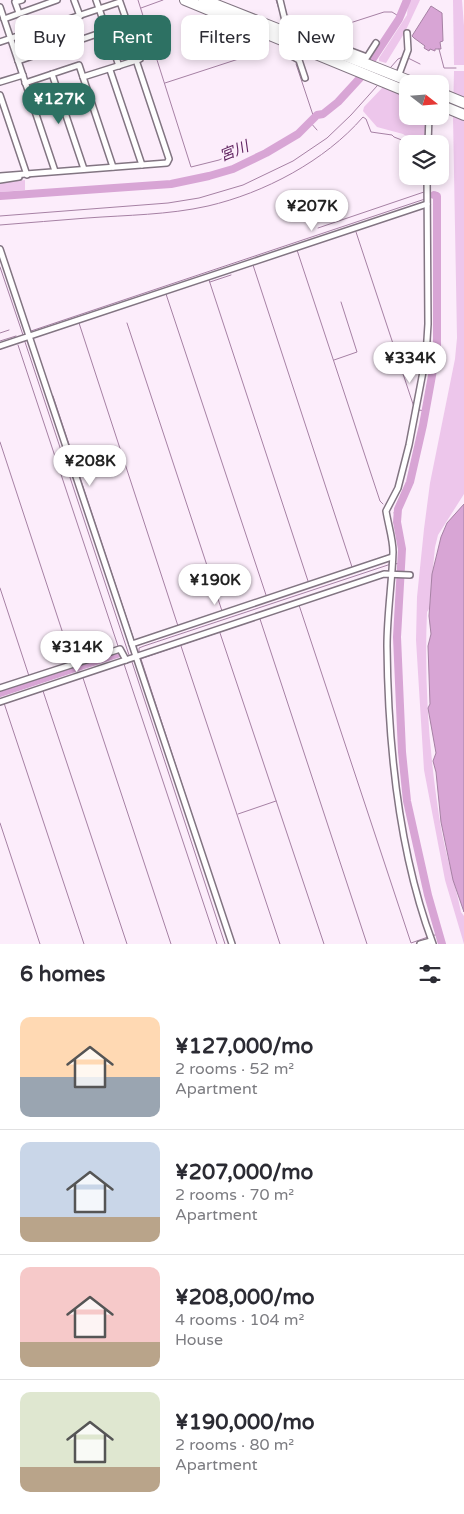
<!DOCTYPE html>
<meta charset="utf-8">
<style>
body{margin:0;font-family:"Varela Round","Noto Sans JP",sans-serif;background:#f7f7f7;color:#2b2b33;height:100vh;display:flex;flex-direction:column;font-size:19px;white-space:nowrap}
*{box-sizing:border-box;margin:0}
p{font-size:16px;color:#7c7c81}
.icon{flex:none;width:28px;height:28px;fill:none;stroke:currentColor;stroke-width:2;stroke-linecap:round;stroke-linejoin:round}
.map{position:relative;height:944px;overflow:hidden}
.sheet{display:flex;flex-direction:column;background:#fff;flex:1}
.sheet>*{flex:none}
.hud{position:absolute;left:15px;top:15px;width:435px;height:45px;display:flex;gap:10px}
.needle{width:32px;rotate:107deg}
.buttons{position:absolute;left:399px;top:75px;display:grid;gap:10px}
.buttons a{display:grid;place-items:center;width:50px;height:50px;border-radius:10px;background:#fff;box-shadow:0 2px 8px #0003;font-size:25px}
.price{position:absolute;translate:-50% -42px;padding:0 11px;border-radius:18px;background:#fff;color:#222;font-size:16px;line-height:32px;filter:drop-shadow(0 1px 2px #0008)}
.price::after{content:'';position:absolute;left:50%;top:30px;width:15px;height:11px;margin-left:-8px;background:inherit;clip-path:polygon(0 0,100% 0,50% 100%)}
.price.current{background:#2d7163;color:#fff}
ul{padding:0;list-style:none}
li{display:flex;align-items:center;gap:15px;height:125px;padding:0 20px}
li+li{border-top:1px solid #e1e1e2}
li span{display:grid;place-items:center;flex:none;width:140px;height:100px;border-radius:10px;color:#555}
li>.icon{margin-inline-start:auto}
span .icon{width:60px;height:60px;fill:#fffc;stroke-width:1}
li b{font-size:21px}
h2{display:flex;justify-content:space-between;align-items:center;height:60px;padding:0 20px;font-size:21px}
.pill{padding:0 18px;border-radius:10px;background:#fff;box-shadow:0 2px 8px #0003;font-size:18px;line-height:45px}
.pill.current{background:#2d7163;color:#fff}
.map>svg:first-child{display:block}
.green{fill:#edc6eb}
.water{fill:#d8a5d5;stroke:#a681a4}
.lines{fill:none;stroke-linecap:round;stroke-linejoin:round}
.stream{stroke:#a681a4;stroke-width:1}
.river{stroke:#d8a5d5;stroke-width:8}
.street-casing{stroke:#827582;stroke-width:8}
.highway-casing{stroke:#827582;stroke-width:12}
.street{stroke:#fff;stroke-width:5}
.highway{stroke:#fff;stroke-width:10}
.labels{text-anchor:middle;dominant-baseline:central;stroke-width:5;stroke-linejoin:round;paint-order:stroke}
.water-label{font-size:15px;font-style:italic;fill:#612561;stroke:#fcedfb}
</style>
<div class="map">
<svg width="464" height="944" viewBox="0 0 464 944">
<rect width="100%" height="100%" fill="#fcedfb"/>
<g class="green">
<path d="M 411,0 L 420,0 L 405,32 L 386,63 L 379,61 L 379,58 L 407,15 L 408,4 Z"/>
<path d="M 453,0 L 462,0 L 464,26 L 464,65 L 454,65 Z"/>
<path d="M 454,71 L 464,71 L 464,494 L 438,535 L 435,547 L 429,609 L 427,612 C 424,682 429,753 440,822 C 445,853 455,882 461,912 L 464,916 L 464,944 L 445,880 L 424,770 L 416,640 L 417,597 L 424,529 L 430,483 L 455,359 L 457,338 L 453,116 Z"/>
<path d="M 384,86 L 407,96 L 408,116 L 427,116 L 426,144 L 418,144 L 403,134 L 377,127 L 363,111 L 364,107 Z"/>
<path d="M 25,180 L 25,190 L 0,192 L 0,183 Z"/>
</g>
<g class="water">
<path d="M 431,6 L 442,13 L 443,41 L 440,42 L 441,49 L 435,49 L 435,51 L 430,49 L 429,51 L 424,48 L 425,46 L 414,38 L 412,36 Z"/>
<path d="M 464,504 L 464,912 L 453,880 L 441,822 L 436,772 L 433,761 L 436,753 L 428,708 L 430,704 L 428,646 L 431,634 L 429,616 L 432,574 L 441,537 L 447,523 Z"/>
</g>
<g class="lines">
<g class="stream">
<path d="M 138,0 L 191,167 L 219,160 L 240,151"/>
<path d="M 276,0 L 282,18"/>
<path d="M 141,8 L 163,0"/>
<path d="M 288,15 L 305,29 L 319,33 L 384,12 L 392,12 L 400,17"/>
<path d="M 439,49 L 444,68 L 456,68"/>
<path d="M 408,58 L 420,64"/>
<path d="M 296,64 L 314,118"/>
<path d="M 391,67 L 398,59 L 403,57"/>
<path d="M 165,83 L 260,52"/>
<path d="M 310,122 L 317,130"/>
<path d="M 0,216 L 168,203 L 199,198 L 243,185 L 293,161 L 327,138 L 351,115 L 377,86"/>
<path d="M 0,225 C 29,223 58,220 87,218 C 127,215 168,215 208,206 C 264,193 325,161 363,117 L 366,119 L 371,132 L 392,135 L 394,137 L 412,144"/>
<path d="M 318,228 L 424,192"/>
<path d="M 356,232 L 414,407"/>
<path d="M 297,250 L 380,501 L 383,504"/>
<path d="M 253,265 L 352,567"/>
<path d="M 0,267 L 23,335"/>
<path d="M 209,280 L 308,581"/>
<path d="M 210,282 L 231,275"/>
<path d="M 166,294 L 266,595"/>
<path d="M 79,323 L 178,626"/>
<path d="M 127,323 L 222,611"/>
<path d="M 31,331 L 425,199"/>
<path d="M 0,333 L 9,330"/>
<path d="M 24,339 L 130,658"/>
<path d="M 0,341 L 16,336"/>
<path d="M 18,345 L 118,646"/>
<path d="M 334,360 L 357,352 L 341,302"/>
<path d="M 53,396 L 134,640"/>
<path d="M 419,410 L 425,411"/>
<path d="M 0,442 L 72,661"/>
<path d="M 394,513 L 397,514"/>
<path d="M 395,564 L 400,563"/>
<path d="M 0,588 L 29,676"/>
<path d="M 260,619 L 367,944"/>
<path d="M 220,633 L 324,944"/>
<path d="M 181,646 L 280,944"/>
<path d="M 139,652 L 139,648 L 144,646 L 391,564"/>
<path d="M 140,659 L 299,605 L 411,943 L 428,937"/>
<path d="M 141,659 L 233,940"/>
<path d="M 132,662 L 225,944"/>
<path d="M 124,664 L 217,944"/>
<path d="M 75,667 L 75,668"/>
<path d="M 83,678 L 171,944"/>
<path d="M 43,691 L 127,944"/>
<path d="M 4,703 L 84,944"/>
<path d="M 0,705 L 125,663"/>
<path d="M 238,814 L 276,801"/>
<path d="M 0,823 L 40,944"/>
<path d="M 431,936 L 439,934"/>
</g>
<g class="river">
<path d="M 434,195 L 437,196 L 437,348 L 423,425 L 410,482 L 398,509 L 397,522 L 402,549 L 397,637 L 402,752 L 407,801 L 428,895 L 442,944"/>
<path d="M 0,196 L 171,184 L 209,176 L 233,169 L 266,153 L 298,134 L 317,115 L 323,114 L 338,102 L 360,78 L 399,19 L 407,0"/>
<path d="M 0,693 L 120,653"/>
</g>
<g class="street-casing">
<g id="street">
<path d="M 74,0 L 80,16"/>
<path d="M 96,0 L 119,66"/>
<path d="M 280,0 L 288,33"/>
<path d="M 0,7 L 55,171"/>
<path d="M 19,13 L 15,2 L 22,0"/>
<path d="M 4,19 L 57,0"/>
<path d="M 0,42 L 120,2 L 140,59 L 83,77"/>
<path d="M 333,43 L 343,48"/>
<path d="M 290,44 L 290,55 L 299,60 L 305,78"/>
<path d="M 340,54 L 343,48 L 367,57 L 376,43"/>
<path d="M 18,61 L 106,31"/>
<path d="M 110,70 L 142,165"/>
<path d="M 52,74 L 84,169"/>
<path d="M 398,77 L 408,50 L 407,33"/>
<path d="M 0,82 L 23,75"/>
<path d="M 25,83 L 79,65 L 113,167"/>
<path d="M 0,95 L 27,175"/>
<path d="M 428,144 L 429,116"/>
<path d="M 0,176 L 167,163 L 169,159 L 136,60"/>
<path d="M 427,176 L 428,324 L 426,356 L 409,445 L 398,488 L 386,511 C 388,524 393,539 393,552 C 392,583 387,614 387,646 C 388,745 398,851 433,944"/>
<path d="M 0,180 L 19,177"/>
<path d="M 0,249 L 232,944"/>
<path d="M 0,346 L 427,204"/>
<path d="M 132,644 L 392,557"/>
<path d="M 0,688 L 120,649 L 126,660"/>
<path d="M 0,702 L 384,574 L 410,575"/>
<path d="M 420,944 L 431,941"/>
</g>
</g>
<g class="highway-casing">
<g id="highway">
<path d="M 185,0 L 408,92"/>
<path d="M 204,0 L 417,84"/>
<path d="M 440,93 L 464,103"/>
<path d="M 440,105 L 464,115"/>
</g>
</g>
<use href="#street" class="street"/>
<use href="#highway" class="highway"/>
</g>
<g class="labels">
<g class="water-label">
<text transform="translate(234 151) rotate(-22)">宮川</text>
</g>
</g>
</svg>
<div class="buttons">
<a><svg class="needle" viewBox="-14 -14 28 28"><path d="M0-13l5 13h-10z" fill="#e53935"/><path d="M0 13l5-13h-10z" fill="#7c7c81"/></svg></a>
<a><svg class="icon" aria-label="layers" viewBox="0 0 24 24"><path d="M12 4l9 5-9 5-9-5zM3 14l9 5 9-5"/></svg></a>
</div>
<b class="price current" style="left:59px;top:125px">¥127K</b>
<b class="price" style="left:312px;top:232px">¥207K</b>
<b class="price" style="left:410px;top:384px">¥334K</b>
<b class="price" style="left:90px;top:487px">¥208K</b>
<b class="price" style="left:215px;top:606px">¥190K</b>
<b class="price" style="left:77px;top:673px">¥314K</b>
<div class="hud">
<a class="pill">Buy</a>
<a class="pill current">Rent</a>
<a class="pill">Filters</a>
<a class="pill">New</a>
</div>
</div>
<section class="sheet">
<h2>6 homes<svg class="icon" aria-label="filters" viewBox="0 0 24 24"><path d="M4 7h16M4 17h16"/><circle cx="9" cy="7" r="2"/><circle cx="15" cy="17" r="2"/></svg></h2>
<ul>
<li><span style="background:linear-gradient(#ffd9b3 60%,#9aa5b1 0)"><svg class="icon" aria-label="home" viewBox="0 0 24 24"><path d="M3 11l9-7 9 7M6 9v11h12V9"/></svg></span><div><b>¥127,000/mo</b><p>2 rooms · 52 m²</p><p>Apartment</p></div></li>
<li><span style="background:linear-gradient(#c9d6e8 75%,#b9a48a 0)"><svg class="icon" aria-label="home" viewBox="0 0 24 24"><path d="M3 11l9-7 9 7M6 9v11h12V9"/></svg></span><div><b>¥207,000/mo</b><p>2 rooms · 70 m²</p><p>Apartment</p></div></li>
<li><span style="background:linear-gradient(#f6c9c9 75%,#b9a48a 0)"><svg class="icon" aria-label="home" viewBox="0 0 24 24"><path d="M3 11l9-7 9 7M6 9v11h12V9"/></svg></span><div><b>¥208,000/mo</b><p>4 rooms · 104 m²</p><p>House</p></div></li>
<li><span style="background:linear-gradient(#dfe7d0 75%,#b9a48a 0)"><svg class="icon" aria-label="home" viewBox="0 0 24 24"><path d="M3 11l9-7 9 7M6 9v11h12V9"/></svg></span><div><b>¥190,000/mo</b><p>2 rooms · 80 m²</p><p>Apartment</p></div></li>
</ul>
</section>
